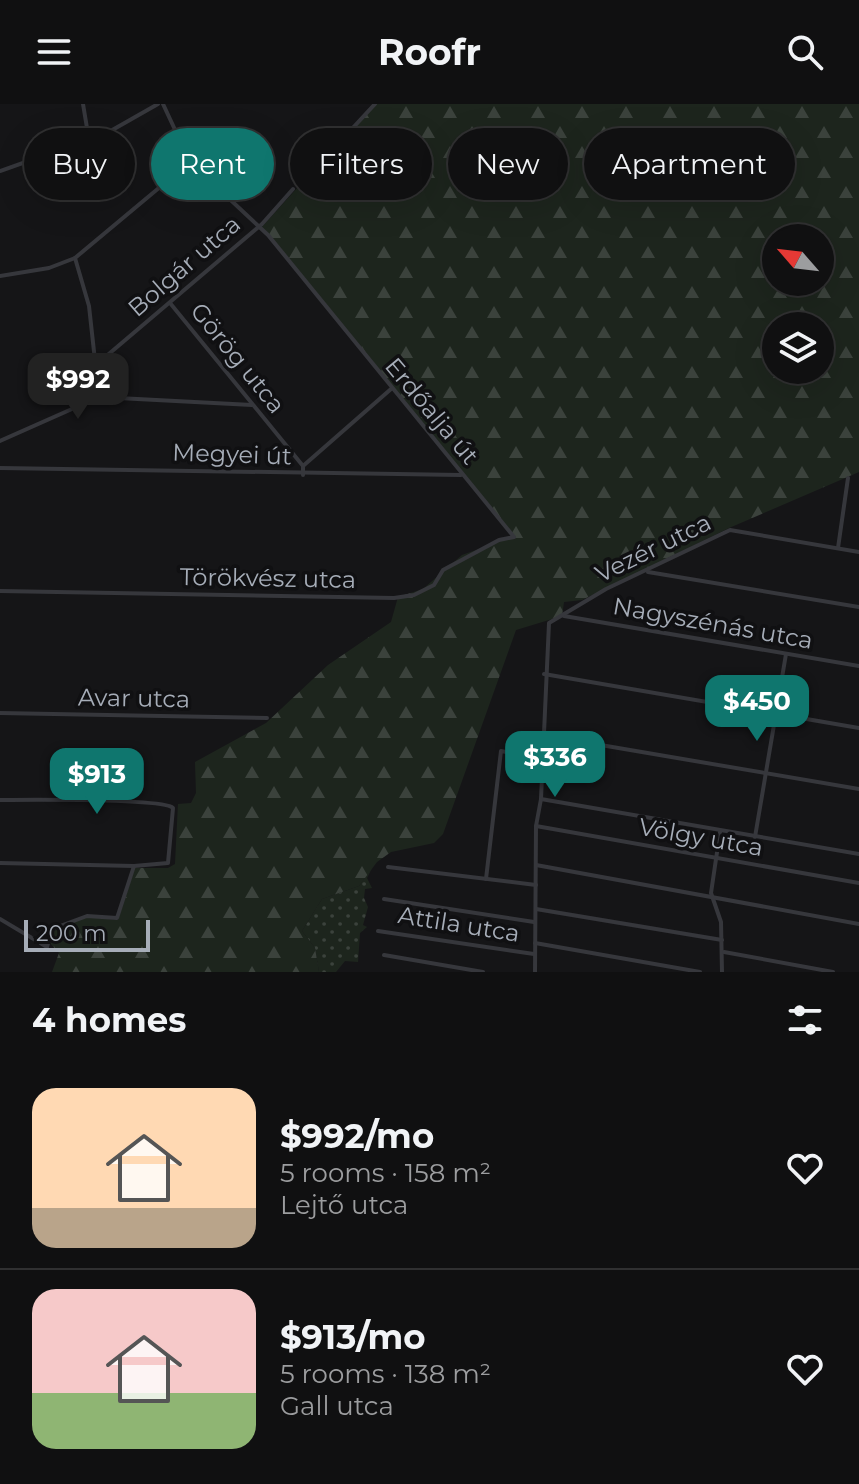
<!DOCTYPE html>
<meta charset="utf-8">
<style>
body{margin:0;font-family:Montserrat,sans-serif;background:#1e1e1f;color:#f1f3f6;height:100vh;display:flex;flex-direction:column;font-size:30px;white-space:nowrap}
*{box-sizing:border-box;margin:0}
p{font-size:26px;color:#9c9d9f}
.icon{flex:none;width:44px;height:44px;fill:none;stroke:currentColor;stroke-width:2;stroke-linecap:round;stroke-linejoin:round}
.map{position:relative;height:868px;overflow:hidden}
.details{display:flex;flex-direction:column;background:#101011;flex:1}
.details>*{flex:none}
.top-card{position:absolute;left:24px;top:24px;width:812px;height:72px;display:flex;gap:16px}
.needle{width:52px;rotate:298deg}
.tools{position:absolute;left:762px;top:120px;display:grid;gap:16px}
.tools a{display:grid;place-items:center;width:72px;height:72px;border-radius:50%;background:#101011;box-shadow:0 8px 32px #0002,0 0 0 2px #303031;font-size:40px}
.scale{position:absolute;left:24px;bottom:20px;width:126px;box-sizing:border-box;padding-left:8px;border:4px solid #a6adb8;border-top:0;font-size:22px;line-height:28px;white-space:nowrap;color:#a6adb8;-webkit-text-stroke:6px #101012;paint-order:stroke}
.price{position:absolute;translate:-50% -68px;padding:0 18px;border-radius:16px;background:#0f766e;color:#fff;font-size:26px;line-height:52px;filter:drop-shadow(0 2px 4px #0008)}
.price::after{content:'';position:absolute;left:50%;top:48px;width:24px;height:18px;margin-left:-12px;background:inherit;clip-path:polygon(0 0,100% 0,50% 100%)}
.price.active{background:#222;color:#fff}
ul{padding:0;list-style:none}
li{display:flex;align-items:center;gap:24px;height:200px;padding:0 32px}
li+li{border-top:2px solid #303031}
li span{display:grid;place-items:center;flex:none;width:224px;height:160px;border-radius:24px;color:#555}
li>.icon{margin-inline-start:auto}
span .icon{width:96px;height:96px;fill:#fffc;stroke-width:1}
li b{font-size:34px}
h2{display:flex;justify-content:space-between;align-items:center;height:96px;padding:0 32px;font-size:34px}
.pill{padding:0 28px;border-radius:36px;background:#101011;box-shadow:0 8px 32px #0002,0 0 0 2px #303031;font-size:28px;line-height:72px}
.pill.active{background:#0f766e;color:#fff}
header{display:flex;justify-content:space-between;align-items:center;height:104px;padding:0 32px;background:#101011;font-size:36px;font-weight:700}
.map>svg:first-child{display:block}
.grass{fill:url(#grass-dots)}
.forest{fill:url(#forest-firs);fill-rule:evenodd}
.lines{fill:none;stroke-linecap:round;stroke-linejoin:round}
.minor{stroke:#36373c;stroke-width:4}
.labels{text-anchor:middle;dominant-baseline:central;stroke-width:7;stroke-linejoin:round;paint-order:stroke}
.street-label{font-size:24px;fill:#a6adb8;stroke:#101012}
</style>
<header><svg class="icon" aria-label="menu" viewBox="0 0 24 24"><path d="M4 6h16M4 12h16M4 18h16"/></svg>Roofr<svg class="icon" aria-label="search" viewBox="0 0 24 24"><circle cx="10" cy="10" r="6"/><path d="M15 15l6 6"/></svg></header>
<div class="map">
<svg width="859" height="868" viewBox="0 0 859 868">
<defs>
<pattern id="grass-dots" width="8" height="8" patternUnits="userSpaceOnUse" patternTransform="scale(2)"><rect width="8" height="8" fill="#1d251d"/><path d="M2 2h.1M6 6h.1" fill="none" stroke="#3b423c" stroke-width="1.8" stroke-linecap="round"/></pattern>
<pattern id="forest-firs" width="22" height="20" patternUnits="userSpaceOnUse" patternTransform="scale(2)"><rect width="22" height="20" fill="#1d251d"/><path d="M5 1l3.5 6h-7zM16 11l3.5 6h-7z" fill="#3b423c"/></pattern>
</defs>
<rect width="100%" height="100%" fill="#151517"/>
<path class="grass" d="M 372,764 L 367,774 L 372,784 L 365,785 L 364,794 L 368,803 L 363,821 L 367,823 L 360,829 L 358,858 L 345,857 L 336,868 L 319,868 L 315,844 L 302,827 L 322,795 L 359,782 Z"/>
<path class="forest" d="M 373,0 L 859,0 L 859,368 L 729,424 L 582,496 L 564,498 L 562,512 L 516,526 L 443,730 L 434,739 L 391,748 L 377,758 L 359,782 L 322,795 L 302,827 L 315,844 L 319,868 L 52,868 L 59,849 L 50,839 L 54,827 L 86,813 L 118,816 L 135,764 L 168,764 L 175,760 L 178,700 L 191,699 L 196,689 L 195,658 L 266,619 L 328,561 L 391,518 L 398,493 L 423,485 L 462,451 L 513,433 L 261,124 ZM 776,134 L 820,134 L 820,178 L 776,178 ZM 776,222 L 820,222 L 820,266 L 776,266 Z"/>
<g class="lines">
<g class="minor">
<path d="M 83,0 L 89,36"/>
<path d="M 0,67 L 107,29 L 158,0"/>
<path d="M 313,67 L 375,0"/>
<path d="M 0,172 L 49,164 L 75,154 L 190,58"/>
<path d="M 170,199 L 303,362 L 303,371"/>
<path d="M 97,260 L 262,120 L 293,85"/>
<path d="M 99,293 L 252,301"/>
<path d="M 0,337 L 99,293 L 89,202 L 75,154"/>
<path d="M 303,362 L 391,285"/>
<path d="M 0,364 L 461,371"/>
<path d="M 838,444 L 848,374"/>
<path d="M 648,468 L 859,503"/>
<path d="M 0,487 L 394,494 L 414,491 L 434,481 L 443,466 L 499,436 L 514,433 L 268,131 L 190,58 L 163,0"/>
<path d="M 564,512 L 859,562"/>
<path d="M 544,570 L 859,624"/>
<path d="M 0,609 L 267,614"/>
<path d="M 542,631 L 859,685"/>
<path d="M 541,695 L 859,750"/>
<path d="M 0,696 C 25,696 162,694 173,704 L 168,759 L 134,762 L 0,759"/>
<path d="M 536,722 L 859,779"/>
<path d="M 720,728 L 711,789 L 721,818 L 722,868"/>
<path d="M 755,733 L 786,550"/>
<path d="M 536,761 L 859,820"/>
<path d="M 388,763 L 536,781"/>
<path d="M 486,775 L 501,647 L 541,655"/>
<path d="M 384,795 L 534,818"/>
<path d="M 536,805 L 722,836"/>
<path d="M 0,815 L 47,843 L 52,825 L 87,812 L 117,814 L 134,762"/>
<path d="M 378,827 L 534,850"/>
<path d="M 535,839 L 700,868"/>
<path d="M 724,848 L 833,868"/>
<path d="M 384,851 L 483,868"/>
<path d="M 535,868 L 536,722 L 541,695 L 549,519 L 606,485 L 730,426 L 859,448"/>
</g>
</g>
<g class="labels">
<g class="street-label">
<text transform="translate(184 162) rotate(-41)">Bolgár utca</text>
<text transform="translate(238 254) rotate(51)">Görög utca</text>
<text transform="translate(432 307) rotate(50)">Erdőalja út</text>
<text transform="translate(232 350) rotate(2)">Megyei út</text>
<text transform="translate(653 444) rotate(-26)">Vezér utca</text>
<text transform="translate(268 474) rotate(1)">Törökvész utca</text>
<text transform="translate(713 519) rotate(10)">Nagyszénás utca</text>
<text transform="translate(134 594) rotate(1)">Avar utca</text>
<text transform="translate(701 733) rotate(10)">Völgy utca</text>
<text transform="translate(459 820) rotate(9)">Attila utca</text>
</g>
</g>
</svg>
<div class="tools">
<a><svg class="needle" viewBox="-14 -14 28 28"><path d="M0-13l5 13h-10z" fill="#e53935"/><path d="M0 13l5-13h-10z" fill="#9c9d9f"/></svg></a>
<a><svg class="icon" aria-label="layers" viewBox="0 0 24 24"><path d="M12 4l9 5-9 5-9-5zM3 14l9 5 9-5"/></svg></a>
</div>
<div class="scale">200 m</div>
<b class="price active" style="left:78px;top:317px">$992</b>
<b class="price" style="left:757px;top:639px">$450</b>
<b class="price" style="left:555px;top:695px">$336</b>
<b class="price" style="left:97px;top:712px">$913</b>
<div class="top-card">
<a class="pill">Buy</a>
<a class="pill active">Rent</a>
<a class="pill">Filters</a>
<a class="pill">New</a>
<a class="pill">Apartment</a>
</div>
</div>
<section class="details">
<h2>4 homes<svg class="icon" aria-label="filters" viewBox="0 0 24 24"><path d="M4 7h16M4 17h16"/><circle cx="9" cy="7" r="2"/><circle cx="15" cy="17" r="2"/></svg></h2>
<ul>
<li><span style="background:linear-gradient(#ffd9b3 75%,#b9a48a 0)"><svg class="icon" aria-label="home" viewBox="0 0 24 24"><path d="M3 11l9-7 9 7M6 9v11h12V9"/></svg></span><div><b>$992/mo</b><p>5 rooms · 158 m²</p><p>Lejtő utca</p></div><svg class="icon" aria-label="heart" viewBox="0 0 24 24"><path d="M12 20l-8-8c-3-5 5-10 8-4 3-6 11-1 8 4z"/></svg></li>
<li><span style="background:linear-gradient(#f6c9c9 65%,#8fb573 0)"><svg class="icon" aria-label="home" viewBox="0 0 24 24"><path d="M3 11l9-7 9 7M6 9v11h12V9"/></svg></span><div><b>$913/mo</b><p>5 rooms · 138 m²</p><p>Gall utca</p></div><svg class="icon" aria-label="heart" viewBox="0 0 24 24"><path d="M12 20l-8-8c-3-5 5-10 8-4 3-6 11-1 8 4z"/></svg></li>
</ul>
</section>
